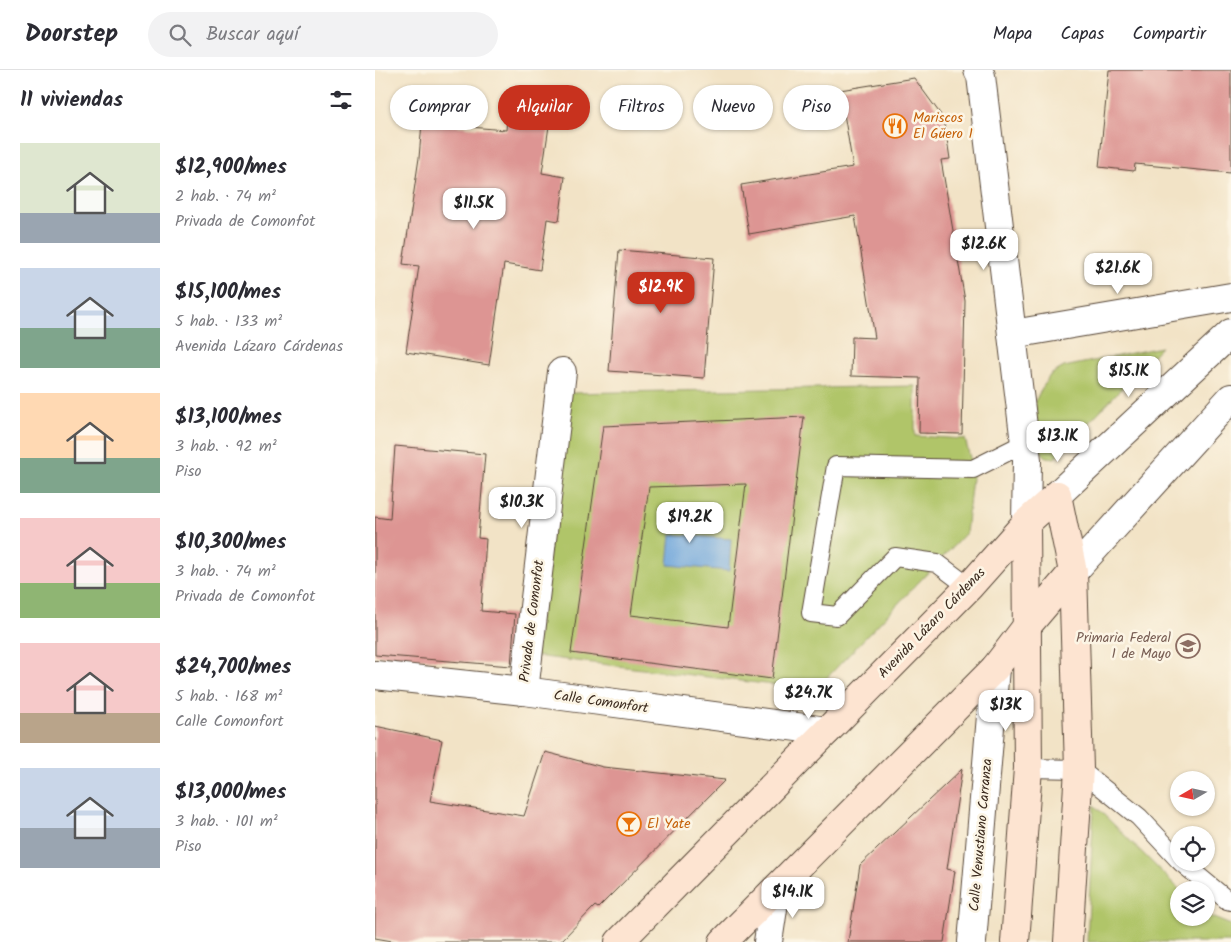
<!DOCTYPE html>
<html lang="es">
<meta charset="utf-8">
<style>
body{margin:0;font-family:Kalam,sans-serif;background:#f2f2f3;color:#2b2b33;height:100vh;display:flex;flex-direction:column;font-size:19px;white-space:nowrap}
*{box-sizing:border-box;margin:0}
p{font-size:16px;color:#7c7c81}
.icon{flex:none;width:28px;height:28px;fill:none;stroke:currentColor;stroke-width:2;stroke-linecap:round;stroke-linejoin:round}
.map{position:relative;flex:1;overflow:hidden}
.drawer{display:flex;flex-direction:column;background:#fff;width:375px}
.drawer>*{flex:none}
.top-card{position:absolute;left:15px;top:15px;width:475px;height:45px;display:flex;gap:10px}
.needle{width:32px;rotate:261deg}
.fabs{position:absolute;left:795px;top:701px;display:grid;gap:10px}
.fabs a{display:grid;place-items:center;width:45px;height:45px;border-radius:50%;background:#fff;box-shadow:0 1px 4px #0004;font-size:25px}
.price{position:absolute;translate:-50% -42px;padding:0 11px;border-radius:10px;background:#fff;color:#222;font-size:16px;line-height:32px;filter:drop-shadow(0 1px 2px #0008)}
.price::after{content:'';position:absolute;left:50%;top:30px;width:15px;height:11px;margin-left:-8px;background:inherit;clip-path:polygon(0 0,100% 0,50% 100%)}
.price.active{background:#c8321e;color:#fff}
ul{padding:0;list-style:none}
li{display:flex;align-items:center;gap:15px;height:125px;padding:0 20px}
li span{display:grid;place-items:center;flex:none;width:140px;height:100px;border-radius:0px;color:#555}
li>.icon{margin-inline-start:auto}
span .icon{width:60px;height:60px;fill:#fffc;stroke-width:1}
li b{font-size:21px}
h2{display:flex;justify-content:space-between;align-items:center;height:60px;padding:0 20px;font-size:21px}
.pill{padding:0 18px;border-radius:22px;background:#fff;box-shadow:0 1px 4px #0004;font-size:18px;line-height:45px}
.pill.active{background:#c8321e;color:#fff}
header{display:flex;align-items:center;gap:30px;box-sizing:border-box;height:70px;padding:0 25px;background:#fff;border-bottom:1px solid #e1e1e2}
header strong{font-size:24px}
nav{display:flex;gap:28px;margin-inline-start:auto;font-size:18px}
.search{width:350px;height:45px;background:#f2f2f3;display:flex;align-items:center;gap:12px;box-sizing:border-box;padding:0 18px;border-radius:28px;color:#7c7c81;font-size:19px}
main{display:flex;flex:1;min-height:0}
.map>svg:first-child{display:block}
.green{fill:#b0c569;stroke:#767844}
.water{fill:#6ca4db;stroke:#54677c}
.building{fill:#dd9593;fill-rule:evenodd}
.lines{fill:none;stroke-linecap:round;stroke-linejoin:round}
.service-casing{stroke:#564637;stroke-width:20}
.minor-casing{stroke:#564637;stroke-width:30}
.tertiary-casing{stroke:#564637;stroke-width:30}
.secondary-casing{stroke:#564637;stroke-width:30}
.service{stroke:#fff;stroke-width:18}
.minor{stroke:#fff;stroke-width:28}
.tertiary{stroke:#fff;stroke-width:28}
.secondary{stroke:#fde4d1;stroke-width:28}
.labels{text-anchor:middle;dominant-baseline:central;stroke-width:5;stroke-linejoin:round;paint-order:stroke}
.food-label{font-size:14px;fill:#c56008;stroke:#fcf5e5;text-anchor:start}
.street-label{font-size:14px;fill:#3b2a1e;stroke:#fcf5e5}
.education-label{font-size:14px;fill:#785e54;stroke:#fcf5e5;text-anchor:end}
</style>
<header>
<strong>Doorstep</strong>
<div class="search"><svg class="icon" aria-label="search" viewBox="0 0 24 24"><circle cx="10" cy="10" r="6"/><path d="M15 15l6 6"/></svg>Buscar aquí</div>
<nav><a>Mapa</a><a>Capas</a><a>Compartir</a></nav>
</header>
<main>
<section class="drawer">
<h2>11 viviendas<svg class="icon" aria-label="filters" viewBox="0 0 24 24"><path d="M4 7h16M4 17h16"/><circle cx="9" cy="7" r="2"/><circle cx="15" cy="17" r="2"/></svg></h2>
<ul>
<li><span style="background:linear-gradient(#dfe7d0 70%,#9aa5b1 0)"><svg class="icon" aria-label="home" viewBox="0 0 24 24"><path d="M3 11l9-7 9 7M6 9v11h12V9"/></svg></span><div><b>$12,900/mes</b><p>2 hab. · 74 m²</p><p>Privada de Comonfot</p></div></li>
<li><span style="background:linear-gradient(#c9d6e8 60%,#7fa58c 0)"><svg class="icon" aria-label="home" viewBox="0 0 24 24"><path d="M3 11l9-7 9 7M6 9v11h12V9"/></svg></span><div><b>$15,100/mes</b><p>5 hab. · 133 m²</p><p>Avenida Lázaro Cárdenas</p></div></li>
<li><span style="background:linear-gradient(#ffd9b3 65%,#7fa58c 0)"><svg class="icon" aria-label="home" viewBox="0 0 24 24"><path d="M3 11l9-7 9 7M6 9v11h12V9"/></svg></span><div><b>$13,100/mes</b><p>3 hab. · 92 m²</p><p>Piso</p></div></li>
<li><span style="background:linear-gradient(#f6c9c9 65%,#8fb573 0)"><svg class="icon" aria-label="home" viewBox="0 0 24 24"><path d="M3 11l9-7 9 7M6 9v11h12V9"/></svg></span><div><b>$10,300/mes</b><p>3 hab. · 74 m²</p><p>Privada de Comonfot</p></div></li>
<li><span style="background:linear-gradient(#f6c9c9 70%,#b9a48a 0)"><svg class="icon" aria-label="home" viewBox="0 0 24 24"><path d="M3 11l9-7 9 7M6 9v11h12V9"/></svg></span><div><b>$24,700/mes</b><p>5 hab. · 168 m²</p><p>Calle Comonfort</p></div></li>
<li><span style="background:linear-gradient(#c9d6e8 60%,#9aa5b1 0)"><svg class="icon" aria-label="home" viewBox="0 0 24 24"><path d="M3 11l9-7 9 7M6 9v11h12V9"/></svg></span><div><b>$13,000/mes</b><p>3 hab. · 101 m²</p><p>Piso</p></div></li>
</ul>
</section>
<div class="map">
<svg width="856" height="872" viewBox="0 0 856 872">
<rect width="100%" height="100%" fill="#fcf5e5"/>
<filter id="ink" filterUnits="userSpaceOnUse"><feTurbulence type="fractalNoise" baseFrequency=".02" numOctaves="2"/><feDisplacementMap in="SourceGraphic" scale="10" xChannelSelector="R" yChannelSelector="G"/><feConvolveMatrix kernelMatrix="1 2 1 2 8 2 1 2 1" color-interpolation-filters="sRGB"/></filter>
<filter id="wash" filterUnits="userSpaceOnUse"><feTurbulence type="fractalNoise" baseFrequency=".0096" numOctaves="4" result="noise"/><feDisplacementMap in="SourceGraphic" scale="20" xChannelSelector="R" yChannelSelector="G"/><feGaussianBlur stdDeviation="1.12" result="paint"/><feColorMatrix in="noise" values="0 0 0 0 0 0 0 0 0 0 0 0 0 0 0 0 0 1.4 0 .05"/><feComposite in="paint" operator="in"/></filter>
<g filter="url(#wash)">
<rect width="100%" height="100%" fill="#f2e3c6"/>
<g class="green">
<path d="M 786,277 L 680,388 L 671,387 L 664,379 L 660,331 L 675,305 L 689,297 Z"/>
<path d="M 540,316 L 540,366 L 590,369 L 598,399 L 591,463 L 440,620 L 160,586 L 195,323 Z"/>
<path d="M 719,735 L 805,820 L 804,820 L 804,848 L 831,848 L 831,845 L 856,855 L 856,872 L 712,872 Z"/>
</g>
<path class="water" d="M 296,464 L 356,469 L 354,501 L 293,495 Z"/>
<g id="blocks">
<g class="building">
<path d="M 734,0 L 856,0 L 856,103 L 760,94 L 759,101 L 724,97 Z"/>
<path d="M 539,8 L 569,49 L 575,89 L 566,90 L 590,231 L 587,364 L 544,363 L 545,308 L 476,306 L 477,267 L 500,268 L 480,146 L 374,164 L 366,115 L 478,97 L 465,20 Z"/>
<path d="M 132,49 L 174,56 L 167,103 L 190,107 L 184,151 L 172,149 L 165,200 L 129,194 L 114,295 L 31,282 L 44,196 L 28,194 L 44,88 L 47,53 L 131,60 Z"/>
<path d="M 244,180 L 339,188 L 329,308 L 234,301 Z"/>
<path d="M 429,347 L 397,609 L 196,583 L 228,356 ZM 371,414 L 353,557 L 256,545 L 274,417 Z"/>
<path d="M 20,376 L 110,384 L 103,468 L 111,469 L 106,541 L 140,544 L 136,596 L 0,585 L 0,447 L 15,449 Z"/>
<path d="M 0,656 L 67,670 L 55,731 L 149,746 L 170,682 L 228,697 L 350,710 L 223,838 L 220,836 L 185,872 L 23,872 L 0,868 Z"/>
<path d="M 587,699 L 572,799 L 580,801 L 569,872 L 473,872 L 485,795 Z"/>
</g>
</g>
</g>
<g filter="url(#ink)">
<use href="#blocks" fill-opacity="0" stroke="#564637" stroke-width="1"/>
<g class="lines">
<g class="service-casing">
<g id="service">
<path d="M 594,517 L 562,493 L 520,487 L 462,546 L 436,543 L 461,396 L 598,399 L 650,373"/>
<path d="M 653,698 L 704,699 L 764,747 L 804,790"/>
<path d="M 806,792 L 852,830 L 856,831"/>
</g>
</g>
<g class="minor-casing">
<g id="minor">
<path d="M 682,425 L 856,263"/>
<path d="M 698,502 L 856,328"/>
<path d="M 0,605 L 149,621 L 452,661"/>
<path d="M 149,621 L 187,302"/>
<path d="M 393,872 L 401,819"/>
<path d="M 597,872 L 620,598"/>
</g>
</g>
<g class="tertiary-casing">
<g id="tertiary">
<path d="M 603,0 L 606,6 L 652,390 L 651,453"/>
<path d="M 638,264 L 856,227"/>
</g>
</g>
<g class="secondary-casing">
<g id="secondary">
<path d="M 682,425 L 698,502 L 704,699 L 693,872"/>
<path d="M 244,872 L 594,517 L 651,453 L 682,425"/>
<path d="M 348,872 L 620,598 L 652,556 L 698,502"/>
<path d="M 640,872 L 653,698 L 651,453"/>
</g>
</g>
<use href="#service" class="service"/>
<use href="#minor" class="minor"/>
<use href="#tertiary" class="tertiary"/>
<use href="#secondary" class="secondary"/>
</g>
</g>
<defs>
<g id="restaurant-ring" transform="scale(1.25)"><circle r="9.5" fill="#fcf5e5" stroke="#e8710a" stroke-width="1.5"/><path d="M-5-6h1v4h1v-4h1v4h1v-4h1v5L-1.5 .5V6h-2V.5L-5-1ZM5-6V6H3V1.5H1.5Q1.5-4 5-6Z" fill="#e8710a"/></g>
<g id="school-ring" transform="scale(1.25)"><circle r="9.5" fill="#fcf5e5" stroke="#8d6e63" stroke-width="1.5"/><path d="M0-5L7-2L0 1L-7-2ZM-4 1L0 2.5L4 1V4Q0 6-4 4Z" fill="#8d6e63"/></g>
<g id="bar-ring" transform="scale(1.25)"><circle r="9.5" fill="#fcf5e5" stroke="#e8710a" stroke-width="1.5"/><path d="M-6-5H6L.8 .8V4.5H3.5V6h-7V4.5H-.8V.8Z" fill="#e8710a"/></g>
</defs>
<g fill-rule="evenodd">
<use href="#restaurant-ring" x="520" y="56"/>
<use href="#school-ring" x="813" y="576"/>
<use href="#bar-ring" x="254" y="754"/>
</g>
<g class="labels">
<g class="food-label">
<text x="538" y="48">Mariscos<tspan x="538" dy="16">El Güero 1</tspan></text>
<text x="272" y="754">El Yate</text>
</g>
<g class="street-label">
<text transform="translate(157 551) rotate(-83)">Privada de Comonfot</text>
<text transform="translate(557 553) rotate(-46)">Avenida Lázaro Cárdenas</text>
<text transform="translate(226 632) rotate(8)">Calle Comonfort</text>
<text transform="translate(606 765) rotate(-85)">Calle Venustiano Carranza</text>
</g>
<g class="education-label">
<text x="796" y="568">Primaria Federal<tspan x="796" dy="16">1 de Mayo</tspan></text>
</g>
</g>
</svg>
<div class="fabs">
<a><svg class="needle" viewBox="-14 -14 28 28"><path d="M0-13l5 13h-10z" fill="#e53935"/><path d="M0 13l5-13h-10z" fill="#7c7c81"/></svg></a>
<a><svg class="icon" aria-label="locate" viewBox="0 0 24 24"><circle cx="12" cy="12" r="6"/><path d="M12 2v4M12 18v4M2 12h4M18 12h4"/></svg></a>
<a><svg class="icon" aria-label="layers" viewBox="0 0 24 24"><path d="M12 4l9 5-9 5-9-5zM3 14l9 5 9-5"/></svg></a>
</div>
<b class="price" style="left:99px;top:160px">$11.5K</b>
<b class="price" style="left:609px;top:201px">$12.6K</b>
<b class="price" style="left:743px;top:225px">$21.6K</b>
<b class="price active" style="left:286px;top:244px">$12.9K</b>
<b class="price" style="left:754px;top:328px">$15.1K</b>
<b class="price" style="left:683px;top:393px">$13.1K</b>
<b class="price" style="left:147px;top:459px">$10.3K</b>
<b class="price" style="left:315px;top:474px">$19.2K</b>
<b class="price" style="left:434px;top:650px">$24.7K</b>
<b class="price" style="left:631px;top:662px">$13K</b>
<b class="price" style="left:418px;top:849px">$14.1K</b>
<div class="top-card">
<a class="pill">Comprar</a>
<a class="pill active">Alquilar</a>
<a class="pill">Filtros</a>
<a class="pill">Nuevo</a>
<a class="pill">Piso</a>
</div>
</div>
</main>
